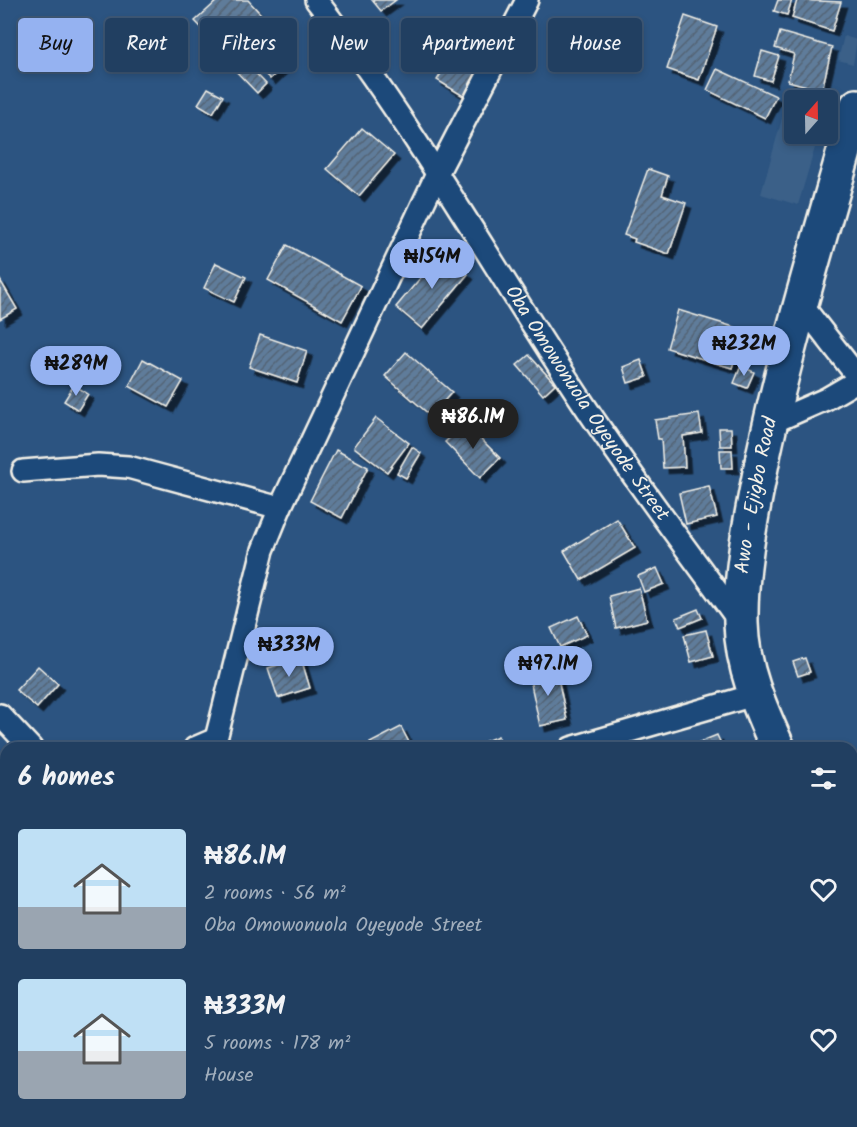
<!DOCTYPE html>
<meta charset="utf-8">
<style>
body{margin:0;font-family:Kalam,sans-serif;background:#2d4a6a;color:#f1f3f6;height:100vh;display:flex;flex-direction:column;font-size:22px;white-space:nowrap}
*{box-sizing:border-box;margin:0}
p{font-size:20px;color:#a2afbd}
.icon{flex:none;width:33px;height:33px;fill:none;stroke:currentColor;stroke-width:2;stroke-linecap:round;stroke-linejoin:round}
.map{position:relative;flex:1;overflow:hidden}
.sheet{position:absolute;left:0px;top:742px;width:858px;height:386px;display:flex;flex-direction:column;background:#213f61;border-radius:18px 18px 0 0;box-shadow:0 3px 9px #0003,0 0 0 2px #3e5876}
.sheet>*{flex:none}
.banner{position:absolute;left:18px;top:18px;width:822px;height:54px;display:flex;gap:12px}
.needle{width:39px;rotate:20deg}
.fabs{position:absolute;left:784px;top:90px;display:grid;gap:12px}
.fabs a{display:grid;place-items:center;width:54px;height:54px;border-radius:6px;background:#213f61;box-shadow:0 3px 9px #0003,0 0 0 2px #3e5876;font-size:30px}
.price{position:absolute;translate:-50% -51px;padding:0 14px;border-radius:21px;background:#95b2f1;color:#111;font-size:20px;line-height:39px;filter:drop-shadow(0 2px 3px #0008)}
.price::after{content:'';position:absolute;left:50%;top:36px;width:18px;height:14px;margin-left:-9px;background:inherit;clip-path:polygon(0 0,100% 0,50% 100%)}
.price.active{background:#222;color:#fff}
ul{padding:0;list-style:none}
li{display:flex;align-items:center;gap:18px;height:150px;padding:0 18px}
li span{display:grid;place-items:center;flex:none;width:168px;height:120px;border-radius:6px;color:#555}
li>.icon{margin-inline-start:auto}
span .icon{width:72px;height:72px;fill:#fffc;stroke-width:1}
li b{font-size:26px}
h2{display:flex;justify-content:space-between;align-items:center;height:72px;padding:0 18px;font-size:26px}
.pill{padding:0 21px;border-radius:6px;background:#213f61;box-shadow:0 3px 9px #0003,0 0 0 2px #3e5876;font-size:21px;line-height:54px}
.pill.active{background:#95b2f1;color:#111}
.map>svg:first-child{display:block}
.built{fill:#3b6088}
.building{fill:url(#building-hatch);stroke:#f4f1e8;stroke-width:1.5;filter:url(#shadow)}
.lines{fill:none;stroke-linecap:round;stroke-linejoin:round}
.minor-casing{stroke:#f4f1e8;stroke-width:26}
.primary-casing{stroke:#f4f1e8;stroke-width:38}
.minor{stroke:#1f4a7a;stroke-width:21}
.primary{stroke:#1f4a7a;stroke-width:33}
.labels{text-anchor:middle;dominant-baseline:central;stroke-width:5;stroke-linejoin:round;paint-order:stroke}
.street-label{font-size:20px;fill:#f4f1e8;stroke:#1f4a7a}
</style>
<div class="map">
<svg width="857" height="1127" viewBox="0 0 857 1127">
<defs>
<pattern id="building-hatch" width="6" height="6" patternUnits="userSpaceOnUse" patternTransform="scale(1.5)"><rect width="6" height="6" fill="#5e7b9a"/><path d="M-1 1l2-2M0 6l6-6M5 7l2-2" fill="none" stroke="#556474"/></pattern>
<filter id="shadow"><feDropShadow dx="5.5" dy="5.5" stdDeviation="0" flood-color="#0009"/></filter>
</defs>
<rect width="100%" height="100%" fill="#2c5481"/>
<filter id="ink" filterUnits="userSpaceOnUse"><feTurbulence type="fractalNoise" baseFrequency=".0167" numOctaves="2"/><feDisplacementMap in="SourceGraphic" scale="12" xChannelSelector="R" yChannelSelector="G"/><feConvolveMatrix kernelMatrix="1 2 1 2 8 2 1 2 1" color-interpolation-filters="sRGB"/></filter>
<g filter="url(#ink)">
<g class="built">
<path d="M 844,36 L 857,40 L 853,64 L 838,60 Z"/>
<path d="M 785,108 L 795,110 L 795,134 L 819,134 L 798,205 L 761,194 Z"/>
</g>
<g class="building">
<path d="M 218,0 L 248,0 L 268,22 L 230,57 L 195,21 Z"/>
<path d="M 372,0 L 396,0 L 381,11 Z"/>
<path d="M 778,0 L 792,0 L 787,15 L 774,11 Z"/>
<path d="M 797,0 L 841,2 L 832,31 L 792,18 Z"/>
<path d="M 685,16 L 717,27 L 699,80 L 667,69 Z"/>
<path d="M 780,32 L 832,47 L 822,90 L 788,81 L 794,54 L 775,48 Z"/>
<path d="M 266,34 L 291,59 L 270,79 L 245,55 Z"/>
<path d="M 464,36 L 492,54 L 465,97 L 437,80 Z"/>
<path d="M 762,51 L 779,56 L 771,81 L 755,76 Z"/>
<path d="M 241,58 L 266,84 L 257,93 L 231,66 Z"/>
<path d="M 717,69 L 776,96 L 765,118 L 707,90 Z"/>
<path d="M 208,88 L 223,96 L 213,113 L 198,104 Z"/>
<path d="M 362,128 L 394,155 L 359,196 L 327,169 Z"/>
<path d="M 648,169 L 668,176 L 662,195 L 686,203 L 669,254 L 634,242 L 635,239 L 624,235 Z"/>
<path d="M 287,245 L 361,286 L 342,321 L 268,280 Z"/>
<path d="M 442,252 L 468,274 L 422,329 L 396,307 Z"/>
<path d="M 216,263 L 246,277 L 234,302 L 204,288 Z"/>
<path d="M 0,280 L 17,309 L 0,319 Z"/>
<path d="M 678,310 L 744,330 L 732,368 L 667,348 Z"/>
<path d="M 260,335 L 307,351 L 297,383 L 249,367 Z"/>
<path d="M 406,352 L 452,392 L 431,416 L 385,376 Z"/>
<path d="M 529,355 L 555,384 L 543,395 L 517,365 Z"/>
<path d="M 143,359 L 183,381 L 168,407 L 129,386 Z"/>
<path d="M 641,360 L 647,377 L 628,383 L 623,367 Z"/>
<path d="M 741,366 L 754,372 L 747,388 L 734,383 Z"/>
<path d="M 74,385 L 88,394 L 78,410 L 64,401 Z"/>
<path d="M 699,414 L 702,433 L 683,436 L 685,467 L 663,468 L 661,439 L 658,439 L 655,420 Z"/>
<path d="M 376,418 L 409,443 L 387,472 L 354,447 Z"/>
<path d="M 465,423 L 500,458 L 480,478 L 445,442 Z"/>
<path d="M 719,428 L 731,428 L 732,446 L 720,446 Z"/>
<path d="M 412,447 L 421,453 L 406,478 L 397,473 Z"/>
<path d="M 336,450 L 368,467 L 342,518 L 310,501 Z"/>
<path d="M 720,450 L 732,450 L 733,468 L 721,468 Z"/>
<path d="M 709,486 L 717,517 L 686,524 L 679,493 Z"/>
<path d="M 617,519 L 635,548 L 581,580 L 564,551 Z"/>
<path d="M 657,568 L 664,584 L 644,592 L 638,576 Z"/>
<path d="M 639,588 L 647,620 L 616,628 L 609,596 Z"/>
<path d="M 698,609 L 702,618 L 680,627 L 676,618 Z"/>
<path d="M 578,616 L 587,635 L 560,647 L 551,628 Z"/>
<path d="M 706,630 L 713,656 L 691,662 L 684,635 Z"/>
<path d="M 301,658 L 310,688 L 278,698 L 268,668 Z"/>
<path d="M 805,658 L 810,672 L 798,676 L 793,662 Z"/>
<path d="M 38,666 L 58,684 L 37,708 L 16,690 Z"/>
<path d="M 556,669 L 567,720 L 540,726 L 529,675 Z"/>
<path d="M 401,727 L 412,748 L 373,748 L 370,743 Z"/>
<path d="M 717,735 L 723,748 L 685,748 Z"/>
<path d="M 498,736 L 504,748 L 469,748 Z"/>
<path d="M 852,1017 L 857,1024 L 857,1045 L 852,1048 Z"/>
<path d="M 855,1081 L 857,1116 L 852,1118 L 852,1083 Z"/>
<path d="M 56,1122 L 79,1122 L 76,1127 L 53,1127 Z"/>
<path d="M 555,1122 L 582,1122 L 584,1127 L 557,1127 Z"/>
<path d="M 621,1122 L 705,1122 L 708,1127 L 623,1127 Z"/>
<path d="M 769,1122 L 789,1122 L 793,1127 L 761,1127 Z"/>
</g>
<g class="lines">
<g class="minor-casing">
<g id="minor">
<path id="s1" d="M 316,0 C 416,128 495,271 585,406 C 634,480 689,552 741,624"/>
<path d="M 801,304 L 857,376"/>
<path d="M 771,423 L 826,399 L 857,381"/>
<path d="M 23,471 L 98,465 L 128,467 L 280,508"/>
<path d="M 0,715 L 31,748"/>
<path d="M 195,748 L 216,739"/>
<path d="M 216,748 L 216,739 L 263,550 L 280,508 L 437,174 L 527,0"/>
<path d="M 571,748 L 754,695"/>
<path d="M 0,785 L 6,781"/>
<path d="M 521,1122 L 524,1127"/>
<path d="M 89,1127 L 92,1122"/>
</g>
</g>
<g class="primary-casing">
<g id="primary">
<path id="s2" d="M 778,748 C 760,708 742,668 741,623 C 740,565 753,509 764,452 C 789,335 825,221 857,106"/>
<path d="M 852,903 L 857,914"/>
</g>
</g>
<use href="#minor" class="minor"/>
<use href="#primary" class="primary"/>
</g>
</g>
<g class="labels">
<g class="street-label">
<text stroke="none"><textPath href="#s1" startOffset="486">Oba Omowonuola Oyeyode Street</textPath></text>
<text stroke="none"><textPath href="#s2" startOffset="260">Awo - Ejigbo Road</textPath></text>
</g>
</g>
</svg>
<div class="fabs">
<a><svg class="needle" viewBox="-14 -14 28 28"><path d="M0-13l5 13h-10z" fill="#e53935"/><path d="M0 13l5-13h-10z" fill="#a2afbd"/></svg></a>
</div>
<b class="price" style="left:432px;top:290px">₦154M</b>
<b class="price" style="left:744px;top:377px">₦232M</b>
<b class="price" style="left:76px;top:397px">₦289M</b>
<b class="price active" style="left:473px;top:450px">₦86.1M</b>
<b class="price" style="left:289px;top:678px">₦333M</b>
<b class="price" style="left:548px;top:697px">₦97.1M</b>
<div class="banner">
<a class="pill active">Buy</a>
<a class="pill">Rent</a>
<a class="pill">Filters</a>
<a class="pill">New</a>
<a class="pill">Apartment</a>
<a class="pill">House</a>
</div>
<section class="sheet">
<h2>6 homes<svg class="icon" aria-label="filters" viewBox="0 0 24 24"><path d="M4 7h16M4 17h16"/><circle cx="9" cy="7" r="2"/><circle cx="15" cy="17" r="2"/></svg></h2>
<ul>
<li><span style="background:linear-gradient(#bfe0f5 65%,#9aa5b1 0)"><svg class="icon" aria-label="home" viewBox="0 0 24 24"><path d="M3 11l9-7 9 7M6 9v11h12V9"/></svg></span><div><b>₦86.1M</b><p>2 rooms · 56 m²</p><p>Oba Omowonuola Oyeyode Street</p></div><svg class="icon" aria-label="heart" viewBox="0 0 24 24"><path d="M12 20l-8-8c-3-5 5-10 8-4 3-6 11-1 8 4z"/></svg></li>
<li><span style="background:linear-gradient(#bfe0f5 60%,#9aa5b1 0)"><svg class="icon" aria-label="home" viewBox="0 0 24 24"><path d="M3 11l9-7 9 7M6 9v11h12V9"/></svg></span><div><b>₦333M</b><p>5 rooms · 178 m²</p><p>House</p></div><svg class="icon" aria-label="heart" viewBox="0 0 24 24"><path d="M12 20l-8-8c-3-5 5-10 8-4 3-6 11-1 8 4z"/></svg></li>
</ul>
</section>
</div>
